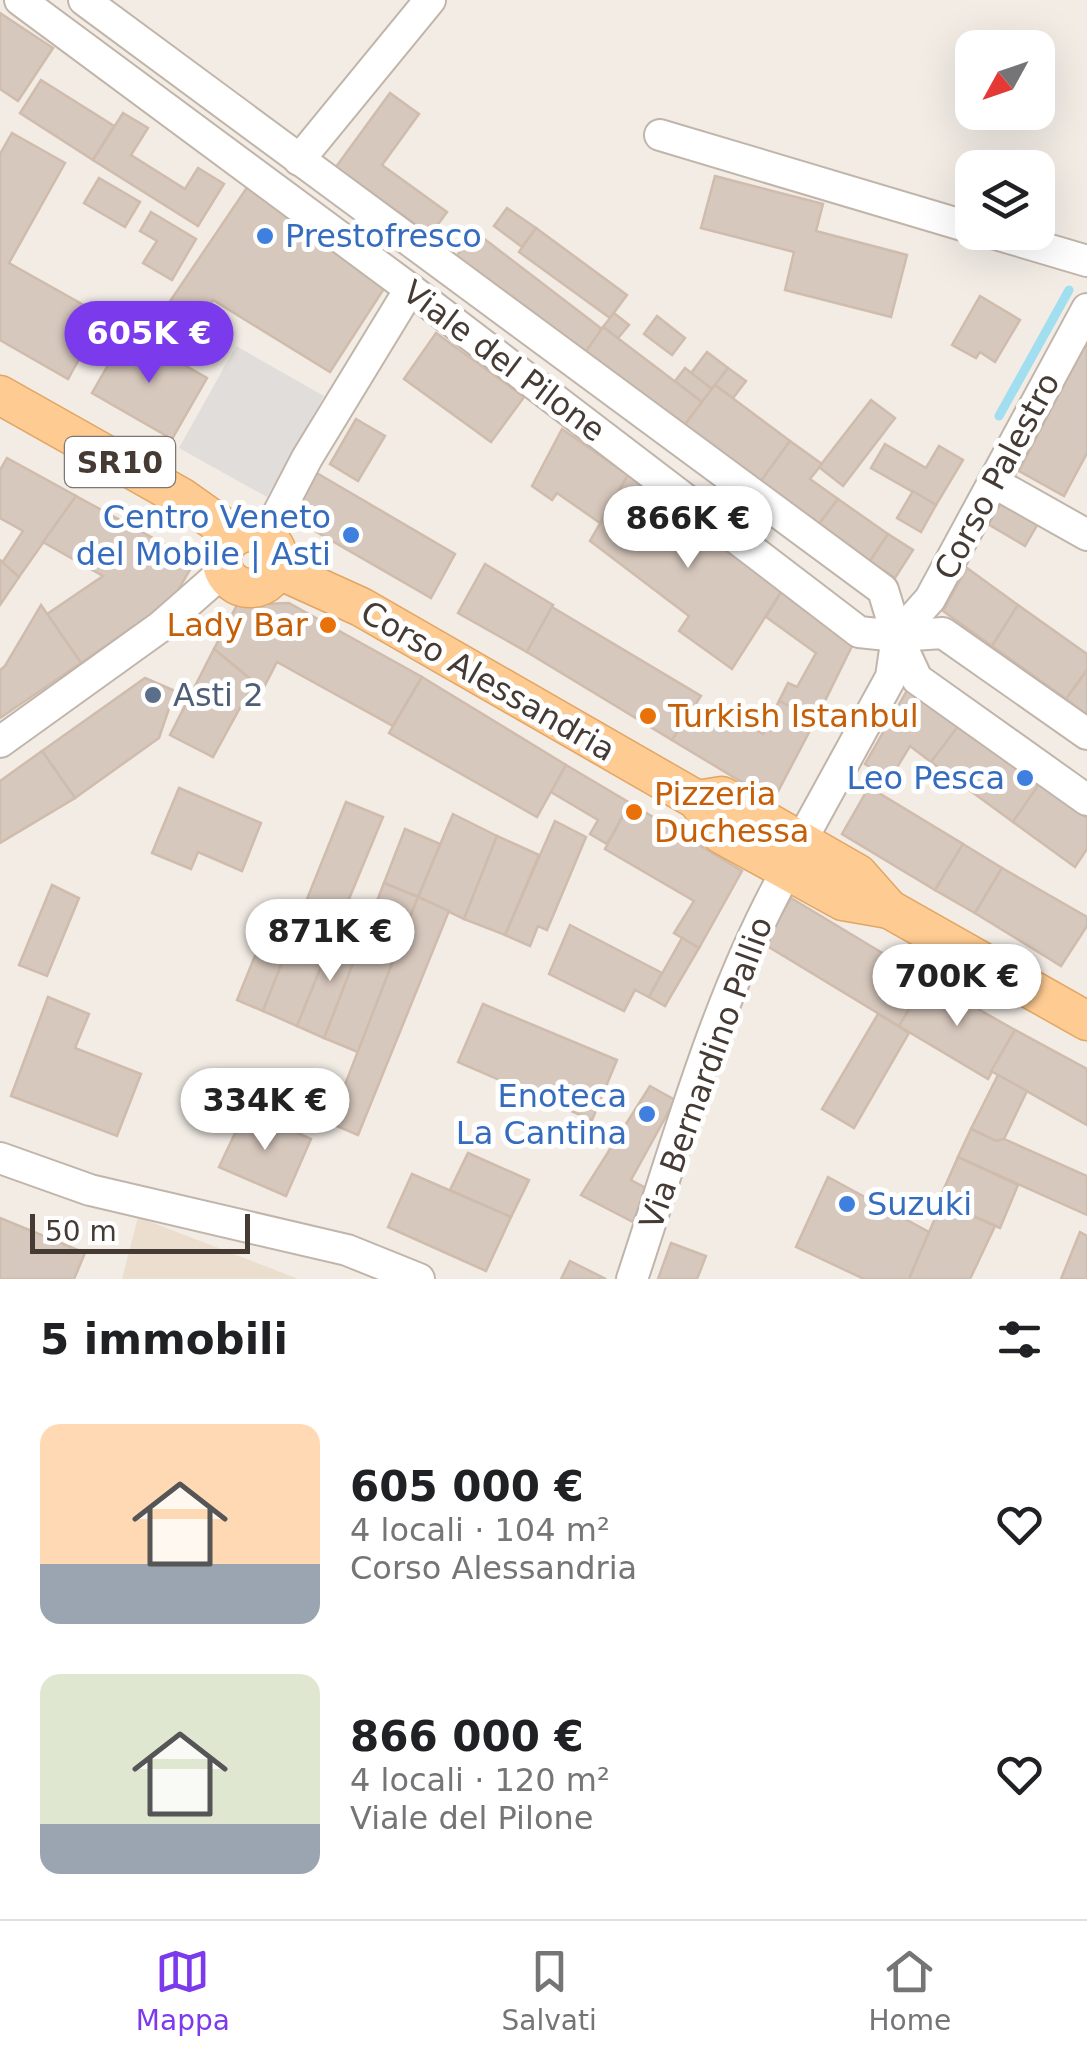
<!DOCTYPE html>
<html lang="it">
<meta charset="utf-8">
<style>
body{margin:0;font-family:"DejaVu Sans",sans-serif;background:#f6f6f6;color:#202124;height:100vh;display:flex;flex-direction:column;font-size:38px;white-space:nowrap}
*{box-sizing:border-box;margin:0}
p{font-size:32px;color:#757577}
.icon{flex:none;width:55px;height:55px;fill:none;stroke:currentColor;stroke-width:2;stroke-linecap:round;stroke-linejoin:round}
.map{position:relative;height:1279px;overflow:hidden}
.drawer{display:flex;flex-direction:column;background:#fff;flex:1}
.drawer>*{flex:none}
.needle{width:65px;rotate:230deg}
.buttons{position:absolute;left:955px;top:30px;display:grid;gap:20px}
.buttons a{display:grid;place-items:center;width:100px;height:100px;border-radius:20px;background:#fff;box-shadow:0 10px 40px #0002;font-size:50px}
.scale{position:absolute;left:30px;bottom:25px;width:220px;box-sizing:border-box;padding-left:10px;border:5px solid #453b34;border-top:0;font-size:28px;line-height:35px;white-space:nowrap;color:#453b34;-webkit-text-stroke:8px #fff;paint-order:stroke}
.price{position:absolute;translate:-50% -85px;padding:0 22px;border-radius:35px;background:#fff;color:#222;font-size:32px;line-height:65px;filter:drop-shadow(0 2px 5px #0008)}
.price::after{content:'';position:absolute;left:50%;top:60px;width:30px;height:22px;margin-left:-15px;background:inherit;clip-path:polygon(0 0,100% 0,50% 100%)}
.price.selected{background:#7c3aed;color:#fff}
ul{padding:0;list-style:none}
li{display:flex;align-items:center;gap:30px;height:250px;padding:0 40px}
li span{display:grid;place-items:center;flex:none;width:280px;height:200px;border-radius:20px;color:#555}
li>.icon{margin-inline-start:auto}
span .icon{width:120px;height:120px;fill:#fffc;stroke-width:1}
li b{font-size:42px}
h2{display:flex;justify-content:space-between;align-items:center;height:120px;padding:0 40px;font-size:42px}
.dock{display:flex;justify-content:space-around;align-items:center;height:140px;border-top:2px solid #e0e0e0;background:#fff;font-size:28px;color:#757577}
.dock a{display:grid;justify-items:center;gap:5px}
.dock .selected{color:#7c3aed}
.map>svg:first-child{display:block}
.education{fill:#ecdece}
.parking{fill:#e0ddda}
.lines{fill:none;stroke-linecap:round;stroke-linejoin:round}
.stream{stroke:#a0def0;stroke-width:9}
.building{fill:#d7c8bd;stroke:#cfbcad;stroke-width:2.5}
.minor-casing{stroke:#c1b5aa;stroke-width:34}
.major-casing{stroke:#e3a562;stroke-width:41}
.minor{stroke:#fff;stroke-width:30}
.major{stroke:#fecc92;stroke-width:38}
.shop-dot{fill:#3f7fe0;stroke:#fff;stroke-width:4}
.food-dot{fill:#e8710a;stroke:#fff;stroke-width:4}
.service-dot{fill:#5c6f8a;stroke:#fff;stroke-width:4}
.labels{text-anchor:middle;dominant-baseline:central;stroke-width:10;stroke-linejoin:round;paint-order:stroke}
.shield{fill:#fff;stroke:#7d7671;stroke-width:2.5}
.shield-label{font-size:30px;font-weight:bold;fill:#453b34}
.shop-label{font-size:32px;fill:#366cbe;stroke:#fff;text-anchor:end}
.street-label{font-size:32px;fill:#453b34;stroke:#fff}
.food-label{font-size:32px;fill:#c56008;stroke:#fff;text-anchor:start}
.service-label{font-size:32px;fill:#4e5e75;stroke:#fff;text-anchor:start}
</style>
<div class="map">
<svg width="1087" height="1279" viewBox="0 0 1087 1279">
<rect width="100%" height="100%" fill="#f2ece5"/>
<path class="education" d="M 138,1217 L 296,1278 L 295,1279 L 122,1279 Z"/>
<path class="parking" d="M 236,346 L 324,396 L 267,497 L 179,448 Z"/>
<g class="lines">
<path class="stream" d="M 999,416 L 1069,290"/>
</g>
<g class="building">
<path d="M 0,13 L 53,48 L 18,101 L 0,89 Z"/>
<path d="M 41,80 L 114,126 L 93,160 L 20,113 Z"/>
<path d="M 390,93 L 419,114 L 382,165 L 447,212 L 430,235 L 336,167 Z"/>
<path d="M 123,113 L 148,128 L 131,155 L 185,189 L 198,168 L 224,184 L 198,226 L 93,160 Z"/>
<path d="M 12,133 L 65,163 L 9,263 L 103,316 L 68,379 L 0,340 L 0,154 Z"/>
<path d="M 715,176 L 823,204 L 816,231 L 907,255 L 891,317 L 785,290 L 794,252 L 701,228 Z"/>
<path d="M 99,178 L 140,202 L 125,227 L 84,203 Z"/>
<path d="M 248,186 L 385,287 L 330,372 L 213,300 L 199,322 L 169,303 Z"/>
<path d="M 507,208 L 536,228 L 522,247 L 494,226 Z"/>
<path d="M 151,212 L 196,239 L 172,280 L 143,263 L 157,241 L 140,231 Z"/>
<path d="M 536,228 L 627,295 L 610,318 L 519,252 Z"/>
<path d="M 474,231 L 602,329 L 585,353 L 456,257 Z"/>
<path d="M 980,296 L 1020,320 L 995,362 L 980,352 L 976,358 L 952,345 Z"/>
<path d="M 614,313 L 629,325 L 618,338 L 603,327 Z"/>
<path d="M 657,316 L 685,338 L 672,355 L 644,334 Z"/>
<path d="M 603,327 L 702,402 L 684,426 L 585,353 Z"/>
<path d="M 127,332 L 207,378 L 172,439 L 92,393 Z"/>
<path d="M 436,333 L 524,397 L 491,442 L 404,379 Z"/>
<path d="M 1087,340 L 1087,453 L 1064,496 L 1019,471 Z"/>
<path d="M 707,352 L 728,368 L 712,389 L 691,373 Z"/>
<path d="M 685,368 L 712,389 L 702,402 L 675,381 Z"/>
<path d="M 728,368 L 746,381 L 733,398 L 715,385 Z"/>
<path d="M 715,385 L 790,441 L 761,481 L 684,426 Z"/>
<path d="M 871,400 L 895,418 L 843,486 L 819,467 Z"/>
<path d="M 356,419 L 385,436 L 358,481 L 330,464 Z"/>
<path d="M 562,429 L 628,475 L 600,523 L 557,493 L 552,500 L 532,486 Z"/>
<path d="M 790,441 L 822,464 L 810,479 L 838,499 L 819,524 L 761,481 Z"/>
<path d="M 885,444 L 926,468 L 939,446 L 963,460 L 936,505 L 871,468 Z"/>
<path d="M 7,458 L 76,496 L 19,577 L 2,563 L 23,531 L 0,518 L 0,470 Z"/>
<path d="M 315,472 L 455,554 L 431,598 L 289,516 Z"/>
<path d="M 628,475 L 783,589 L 732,669 L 679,631 L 689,616 L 590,541 Z"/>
<path d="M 913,491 L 936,505 L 921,532 L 897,518 Z"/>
<path d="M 76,496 L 195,561 L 173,599 L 81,663 L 47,614 L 103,576 L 43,542 Z"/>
<path d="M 838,499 L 888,534 L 870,561 L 819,524 Z"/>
<path d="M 1003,500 L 1039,522 L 1025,546 L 988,524 Z"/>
<path d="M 888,534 L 913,550 L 895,578 L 870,561 Z"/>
<path d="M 0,560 L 19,577 L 0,605 Z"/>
<path d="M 485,564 L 553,605 L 527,652 L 458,613 Z"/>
<path d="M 967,568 L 1018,605 L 992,646 L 943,611 Z"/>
<path d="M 783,589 L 856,638 L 816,719 L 779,701 L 788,683 L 797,687 L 816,653 L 766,617 Z"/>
<path d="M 289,603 L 422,677 L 393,726 L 277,662 L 263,689 L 214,649 L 237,605 Z"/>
<path d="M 41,605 L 81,663 L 0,718 L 0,670 L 5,666 Z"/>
<path d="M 1018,605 L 1087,654 L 1087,670 L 1066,699 L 992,646 Z"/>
<path d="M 552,607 L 701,696 L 672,740 L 527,652 Z"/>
<path d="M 214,649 L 254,682 L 213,757 L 170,735 Z"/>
<path d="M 1087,670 L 1087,715 L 1066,699 Z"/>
<path d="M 422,677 L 566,765 L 537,817 L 389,733 Z"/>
<path d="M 145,678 L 175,691 L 159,738 L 75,798 L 42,751 Z"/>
<path d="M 909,687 L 960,724 L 931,762 L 910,746 L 890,779 L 865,764 Z"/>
<path d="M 779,701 L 816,719 L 773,801 L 672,740 L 690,713 L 716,729 L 726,713 L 763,734 Z"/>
<path d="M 960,724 L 1040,783 L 1013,822 L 931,762 Z"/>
<path d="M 42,751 L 75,798 L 0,843 L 0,781 Z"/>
<path d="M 566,765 L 630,803 L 607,844 L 590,834 L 598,820 L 551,792 Z"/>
<path d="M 1040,783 L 1087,818 L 1087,849 L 1075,867 L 1013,822 Z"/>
<path d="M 869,787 L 963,844 L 935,890 L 842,834 Z"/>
<path d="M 179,788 L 261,823 L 242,871 L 198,852 L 191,869 L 152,853 Z"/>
<path d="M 346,802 L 383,817 L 337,928 L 301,914 Z"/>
<path d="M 630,803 L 742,871 L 699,948 L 674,933 L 694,901 L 605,849 Z"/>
<path d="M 453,814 L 497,836 L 464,919 L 418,897 Z"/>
<path d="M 555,821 L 586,837 L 547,930 L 538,926 L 530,946 L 505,935 Z"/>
<path d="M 405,829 L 440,844 L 418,897 L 384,883 Z"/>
<path d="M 497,836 L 539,855 L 505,935 L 464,919 Z"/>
<path d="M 963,844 L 1002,868 L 975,913 L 935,890 Z"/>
<path d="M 1002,868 L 1087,917 L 1087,926 L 1061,966 L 975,913 Z"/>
<path d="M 384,883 L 418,897 L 358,1052 L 324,1038 Z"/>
<path d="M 52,885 L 79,898 L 47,976 L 19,965 Z"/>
<path d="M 418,897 L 449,911 L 358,1135 L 330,1123 Z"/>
<path d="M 791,898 L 927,980 L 899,1026 L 764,944 Z"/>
<path d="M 276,904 L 301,914 L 263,1011 L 237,1000 Z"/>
<path d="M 301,914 L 337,928 L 297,1026 L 263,1011 Z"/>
<path d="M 570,925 L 662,973 L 649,997 L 635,990 L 624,1011 L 549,974 Z"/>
<path d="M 337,928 L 362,940 L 324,1038 L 297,1026 Z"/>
<path d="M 682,938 L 699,948 L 665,1006 L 649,997 Z"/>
<path d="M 927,980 L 1015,1030 L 988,1079 L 899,1026 Z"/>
<path d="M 48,997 L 89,1014 L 75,1048 L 141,1074 L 117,1136 L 11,1096 Z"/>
<path d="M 483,1004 L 617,1060 L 592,1120 L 458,1062 Z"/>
<path d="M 878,1014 L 909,1033 L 854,1128 L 822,1109 Z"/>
<path d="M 1015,1030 L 1087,1069 L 1087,1125 L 991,1071 Z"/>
<path d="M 998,1075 L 1027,1091 L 1004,1139 L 996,1141 L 971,1129 Z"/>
<path d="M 650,1086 L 675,1100 L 631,1180 L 646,1188 L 633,1222 L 581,1195 Z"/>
<path d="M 246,1110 L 311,1139 L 286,1196 L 219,1167 Z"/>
<path d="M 971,1129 L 996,1141 L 1004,1139 L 1087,1176 L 1087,1215 L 958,1157 Z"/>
<path d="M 468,1153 L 529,1180 L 511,1217 L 450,1190 Z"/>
<path d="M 958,1157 L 1018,1185 L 1000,1228 L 939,1200 Z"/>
<path d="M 412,1174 L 511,1217 L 486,1271 L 388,1227 Z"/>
<path d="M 828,1177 L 929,1232 L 909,1279 L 864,1279 L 796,1247 Z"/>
<path d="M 942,1202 L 995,1226 L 970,1279 L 909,1279 Z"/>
<path d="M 0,1218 L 85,1253 L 74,1279 L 0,1279 Z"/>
<path d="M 1080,1232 L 1087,1236 L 1087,1279 L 1061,1279 Z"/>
<path d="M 671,1243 L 706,1256 L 697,1279 L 658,1279 Z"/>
<path d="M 570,1261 L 606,1279 L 561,1279 Z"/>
</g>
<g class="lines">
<g class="minor-casing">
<g id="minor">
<path d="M 20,0 L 410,289 L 859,632 L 897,636 L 943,633 L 1087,734"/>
<path d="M 84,0 L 883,590 L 897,636 L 917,679 L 1087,800"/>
<path d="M 660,135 L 972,228"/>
<path d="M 299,160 L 430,0"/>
<path d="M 989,232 L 1087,261"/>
<path d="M 993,482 L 1087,535"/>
<path d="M 266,537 L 307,458 L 410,289"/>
<path d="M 897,636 L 930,599 L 1087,309"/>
<path d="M 0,742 L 160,627 L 225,570"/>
<path d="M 801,841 L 891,677 L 897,636"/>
<path d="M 0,1158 L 90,1190 L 347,1250 L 419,1279"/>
<path d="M 632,1279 C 678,1141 716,998 787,870"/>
</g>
</g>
<g class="major-casing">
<g id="major">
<path d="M 0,395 L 181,497 L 236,536"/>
<circle cx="250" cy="560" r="28"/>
<path d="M 277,569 L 361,607 L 697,800 L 721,834 L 843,901 L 889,909"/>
<path d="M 697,800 L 722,796 L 858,874 L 889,909 L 1087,1021"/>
</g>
</g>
<use href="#minor" class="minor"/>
<use href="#major" class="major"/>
</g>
<g class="shop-dot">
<circle cx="265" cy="236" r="10"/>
<circle cx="351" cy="535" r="10"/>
<circle cx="1025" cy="778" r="10"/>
<circle cx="647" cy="1114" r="10"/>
<circle cx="847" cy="1204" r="10"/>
</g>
<g class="food-dot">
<circle cx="328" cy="625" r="10"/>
<circle cx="648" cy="716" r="10"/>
<circle cx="634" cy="812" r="10"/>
</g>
<circle class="service-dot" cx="153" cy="695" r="10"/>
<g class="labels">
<rect class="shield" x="65" y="437" width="110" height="50" rx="8"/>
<g class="shield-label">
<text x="120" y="462">SR10</text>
</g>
<g class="shop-label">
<text x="285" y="236" text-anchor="start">Prestofresco</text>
<text x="331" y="517">Centro Veneto<tspan x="331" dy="37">del Mobile | Asti</tspan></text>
<text x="1005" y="778">Leo Pesca</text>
<text x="627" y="1096">Enoteca<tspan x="627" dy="37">La Cantina</tspan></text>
<text x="867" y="1204" text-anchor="start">Suzuki</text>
</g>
<g class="street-label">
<text transform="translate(504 361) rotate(37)">Viale del Pilone</text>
<text transform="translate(997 476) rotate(-62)">Corso Palestro</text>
<text transform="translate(488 681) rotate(30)">Corso Alessandria</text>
<text transform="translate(706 1073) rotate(-70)">Via Bernardino Pallio</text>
</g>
<g class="food-label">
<text x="308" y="625" text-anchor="end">Lady Bar</text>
<text x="668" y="716">Turkish Istanbul</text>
<text x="654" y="794">Pizzeria<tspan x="654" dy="37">Duchessa</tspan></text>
</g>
<g class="service-label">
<text x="173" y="695">Asti 2</text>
</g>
</g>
</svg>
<div class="buttons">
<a><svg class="needle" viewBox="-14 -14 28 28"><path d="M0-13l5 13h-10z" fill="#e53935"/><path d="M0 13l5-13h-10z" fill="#757577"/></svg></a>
<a><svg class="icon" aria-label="layers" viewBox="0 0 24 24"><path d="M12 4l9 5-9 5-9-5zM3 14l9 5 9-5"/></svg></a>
</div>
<div class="scale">50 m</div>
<b class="price selected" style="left:149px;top:386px">605K €</b>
<b class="price" style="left:688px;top:571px">866K €</b>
<b class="price" style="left:330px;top:984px">871K €</b>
<b class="price" style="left:957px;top:1029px">700K €</b>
<b class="price" style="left:265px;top:1153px">334K €</b>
</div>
<section class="drawer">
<h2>5 immobili<svg class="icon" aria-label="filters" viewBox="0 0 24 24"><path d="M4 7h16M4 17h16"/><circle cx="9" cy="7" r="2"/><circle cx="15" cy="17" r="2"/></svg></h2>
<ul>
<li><span style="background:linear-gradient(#ffd9b3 70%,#9aa5b1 0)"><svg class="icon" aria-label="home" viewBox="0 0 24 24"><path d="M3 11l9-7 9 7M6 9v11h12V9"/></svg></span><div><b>605 000 €</b><p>4 locali · 104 m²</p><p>Corso Alessandria</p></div><svg class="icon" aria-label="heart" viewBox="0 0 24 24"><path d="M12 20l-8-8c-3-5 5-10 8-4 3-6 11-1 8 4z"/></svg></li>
<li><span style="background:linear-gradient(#dfe7d0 75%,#9aa5b1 0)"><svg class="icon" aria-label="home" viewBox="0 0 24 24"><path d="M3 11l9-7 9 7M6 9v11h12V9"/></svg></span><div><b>866 000 €</b><p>4 locali · 120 m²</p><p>Viale del Pilone</p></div><svg class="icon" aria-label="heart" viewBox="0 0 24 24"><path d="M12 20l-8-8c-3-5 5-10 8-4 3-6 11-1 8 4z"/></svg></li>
</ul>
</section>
<nav class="dock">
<a class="selected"><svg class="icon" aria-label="map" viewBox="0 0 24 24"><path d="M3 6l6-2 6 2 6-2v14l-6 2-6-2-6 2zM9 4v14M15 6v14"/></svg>Mappa</a>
<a><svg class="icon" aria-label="saved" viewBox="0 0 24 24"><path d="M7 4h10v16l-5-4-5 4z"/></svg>Salvati</a>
<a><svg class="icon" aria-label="home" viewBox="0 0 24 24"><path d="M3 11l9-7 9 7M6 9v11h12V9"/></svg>Home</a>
</nav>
